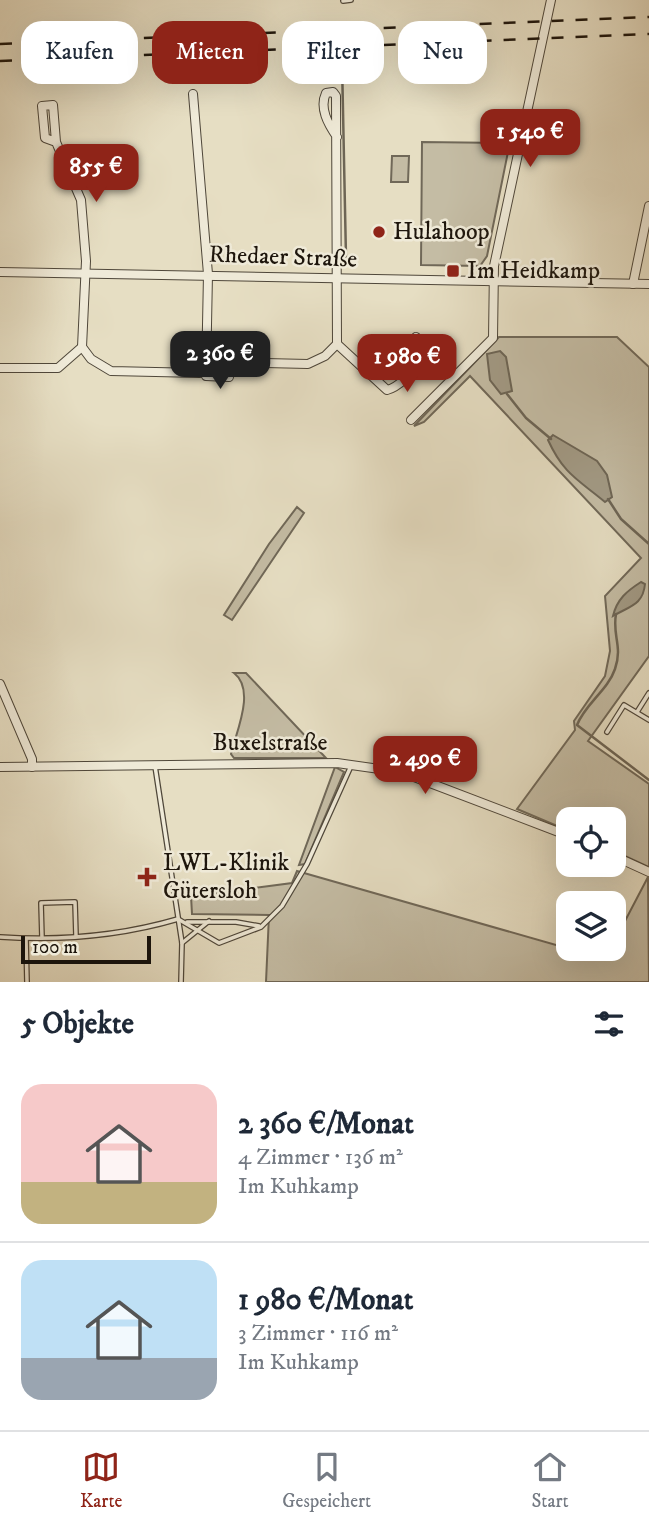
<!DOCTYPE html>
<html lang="de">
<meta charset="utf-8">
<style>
body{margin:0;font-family:"IM FELL DW Pica",serif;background:#f6f6f7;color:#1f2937;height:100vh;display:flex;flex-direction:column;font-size:26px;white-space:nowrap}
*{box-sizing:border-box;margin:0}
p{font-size:23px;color:#747a83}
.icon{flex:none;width:38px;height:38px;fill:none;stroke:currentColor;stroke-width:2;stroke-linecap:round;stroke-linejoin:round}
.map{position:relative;height:982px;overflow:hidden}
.panel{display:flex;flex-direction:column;background:#fff;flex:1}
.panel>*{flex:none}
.top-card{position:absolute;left:21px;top:21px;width:607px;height:63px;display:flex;gap:14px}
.fabs{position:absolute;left:556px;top:807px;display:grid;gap:14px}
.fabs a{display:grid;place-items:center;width:70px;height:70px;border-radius:14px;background:#fff;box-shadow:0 7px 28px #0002;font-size:35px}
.scale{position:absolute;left:21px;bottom:18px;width:130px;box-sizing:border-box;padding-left:7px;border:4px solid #1d150c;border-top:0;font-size:19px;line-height:24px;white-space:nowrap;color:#1d150c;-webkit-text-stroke:5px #efead8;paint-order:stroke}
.price{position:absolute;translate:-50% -60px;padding:0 16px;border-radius:14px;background:#8f2418;color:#fff;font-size:23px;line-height:46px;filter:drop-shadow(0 2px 4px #0008)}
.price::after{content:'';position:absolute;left:50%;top:42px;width:21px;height:16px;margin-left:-10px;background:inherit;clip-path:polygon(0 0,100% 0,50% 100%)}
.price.active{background:#222;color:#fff}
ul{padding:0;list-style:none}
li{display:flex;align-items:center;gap:21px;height:175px;padding:0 21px}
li+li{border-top:2px solid #e0e1e3}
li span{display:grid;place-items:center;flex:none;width:196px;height:140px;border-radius:21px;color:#555}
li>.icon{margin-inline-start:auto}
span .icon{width:84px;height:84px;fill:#fffc;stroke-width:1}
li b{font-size:30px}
h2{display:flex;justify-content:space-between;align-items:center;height:84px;padding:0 21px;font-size:30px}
.tag{padding:0 24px;border-radius:21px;background:#fff;box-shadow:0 7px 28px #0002;font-size:24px;line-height:63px}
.tag.active{background:#8f2418;color:#fff}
.menu{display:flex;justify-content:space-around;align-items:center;height:98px;border-top:2px solid #e0e1e3;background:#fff;font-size:19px;color:#747a83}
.menu a{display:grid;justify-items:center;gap:4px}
.menu .active{color:#8f2418}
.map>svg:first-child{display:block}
.green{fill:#c4bca4;stroke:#706858;stroke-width:2}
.water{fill:#a29a85;stroke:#6d6555;stroke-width:2}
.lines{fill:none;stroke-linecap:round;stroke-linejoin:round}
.stream{stroke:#6d6555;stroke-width:2.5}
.lane-casing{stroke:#4f473a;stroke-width:6}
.street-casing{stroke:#4f473a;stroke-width:10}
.lane{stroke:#efead8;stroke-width:3.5}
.street{stroke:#efead8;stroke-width:8}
.rail{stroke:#1d150c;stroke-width:2.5;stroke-dasharray:12 12;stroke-linecap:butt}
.poi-dot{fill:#8f2418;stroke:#efead8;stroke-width:2.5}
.labels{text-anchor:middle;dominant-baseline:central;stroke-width:5;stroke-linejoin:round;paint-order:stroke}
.poi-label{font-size:24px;fill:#1d150c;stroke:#efead8;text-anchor:start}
.street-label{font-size:24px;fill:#1d150c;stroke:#efead8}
</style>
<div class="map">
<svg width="649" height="982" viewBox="0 0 649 982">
<rect width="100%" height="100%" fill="#e6dec3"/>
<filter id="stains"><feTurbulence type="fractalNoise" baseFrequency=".00286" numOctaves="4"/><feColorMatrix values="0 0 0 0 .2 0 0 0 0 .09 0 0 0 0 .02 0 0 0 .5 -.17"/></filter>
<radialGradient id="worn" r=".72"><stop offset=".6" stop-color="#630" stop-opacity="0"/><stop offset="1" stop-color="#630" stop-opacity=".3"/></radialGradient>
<g class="green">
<path d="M 422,142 L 506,143 L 509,147 L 487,256 L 480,266 L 421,265 Z"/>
<path d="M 392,156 L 409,156 L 408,182 L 391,182 Z"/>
<path d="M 499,337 L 617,337 L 649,367 L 649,656 L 588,741 L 649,784 L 649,867 L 614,851 L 614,819 L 569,819 L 569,831 L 517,809 L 575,730 L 574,721 L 605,676 L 610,651 L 605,596 L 641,558 L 470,376 L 424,422 L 414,426 Z"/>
<path d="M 297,507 L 304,513 L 232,620 L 224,615 L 269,544 Z"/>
<path d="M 234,673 L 246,673 L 326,758 L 234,758 L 231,754 C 236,732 256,690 234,673 Z"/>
<path d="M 335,767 L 344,772 L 305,864 L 299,865 Z"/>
<path d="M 297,871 L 605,959 L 611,949 L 614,948 L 614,942 L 648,877 L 649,982 L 266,982 L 269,915 L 192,914 L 191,896 L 292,883 Z"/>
</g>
<g class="water">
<path d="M 500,351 L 506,357 L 512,391 L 501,394 L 490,380 L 487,354 Z"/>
<path d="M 553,435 L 597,461 L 607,475 L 612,497 L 605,502 C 579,480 564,475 548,440 Z"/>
<path d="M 641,582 L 645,584 C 643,605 630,606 613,616 C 617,599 627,591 641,582 Z"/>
</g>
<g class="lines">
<g class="stream">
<path d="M 342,62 L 346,257"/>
<path d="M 507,394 L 526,418 L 551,439"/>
<path d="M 608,499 L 621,519 L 649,544"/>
<path d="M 616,614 C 612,636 623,646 615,669 C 608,690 585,704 577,725 L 649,780"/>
</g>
<g class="lane-casing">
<g id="lane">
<path d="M 343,1 L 351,0"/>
<path d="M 637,712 L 649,693"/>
<path d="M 607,732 L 624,705 L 649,720"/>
<path d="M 155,766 L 182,943 L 181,982"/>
<path d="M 187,922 L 236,922 L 259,926"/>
<path d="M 0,937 C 61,941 120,936 178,919 L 219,943 L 261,927 L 282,906 L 307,864 L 351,766"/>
<path d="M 42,938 L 41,903 L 75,902 L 76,936"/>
<path d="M 26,939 L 27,982"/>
<path d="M 182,943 L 209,921"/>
</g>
</g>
<g class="street-casing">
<g id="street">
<path d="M 193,94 L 208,274 L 206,376 L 229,377 L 230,363"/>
<path d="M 56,142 L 45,138 L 42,106 L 53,105 L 56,142 L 81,200 L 86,261 L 82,347 L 91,359 L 111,371 L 200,373 L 215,362 L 308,364 L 325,356 L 337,344 L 336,96 L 333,92 L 326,93 C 319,108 328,124 337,137"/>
<path d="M 0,272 L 649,284"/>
<path d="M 633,284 L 649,206"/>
<path d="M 337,344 L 387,390 C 403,386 419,363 430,352 L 416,337 L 405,348 L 411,370"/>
<path d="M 0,368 L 58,368 L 82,347"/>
<path d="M 411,420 L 493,338 L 494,266 L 551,0"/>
<path d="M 0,684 L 32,759 L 32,767"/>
<path d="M 0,767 L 337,763 L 401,772 L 569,836"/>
<path d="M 614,856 L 649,872"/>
</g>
</g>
<use href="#lane" class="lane"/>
<use href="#street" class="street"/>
<g class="rail">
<path d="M 0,44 L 649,17"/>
<path d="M 0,61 L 649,34"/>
</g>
</g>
<g class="poi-dot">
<circle cx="379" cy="232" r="7"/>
<rect x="446" y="264" width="14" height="14" rx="3.5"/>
<path d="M143.5 866.5h7v7h7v7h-7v7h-7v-7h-7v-7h7z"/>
</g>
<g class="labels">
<g class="poi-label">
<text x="393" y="232">Hulahoop</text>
<text x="467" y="271">Im Heidkamp</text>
<text x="163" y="863">LWL-Klinik<tspan x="163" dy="28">Gütersloh</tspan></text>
</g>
<g class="street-label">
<text transform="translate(283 257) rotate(2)">Rhedaer Straße</text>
<text x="270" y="743">Buxelstraße</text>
</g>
</g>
<rect width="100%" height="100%" filter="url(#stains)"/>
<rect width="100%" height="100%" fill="url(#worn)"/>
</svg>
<div class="fabs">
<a><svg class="icon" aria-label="locate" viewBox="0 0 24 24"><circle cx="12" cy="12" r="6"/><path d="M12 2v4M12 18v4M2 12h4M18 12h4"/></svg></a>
<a><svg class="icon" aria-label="layers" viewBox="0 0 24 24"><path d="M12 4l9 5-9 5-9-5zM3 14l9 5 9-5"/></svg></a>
</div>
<div class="scale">100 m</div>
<b class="price" style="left:530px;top:169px">1 540 €</b>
<b class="price" style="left:96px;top:204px">855 €</b>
<b class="price active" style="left:220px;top:391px">2 360 €</b>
<b class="price" style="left:407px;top:394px">1 980 €</b>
<b class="price" style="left:425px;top:796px">2 490 €</b>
<div class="top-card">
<a class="tag">Kaufen</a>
<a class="tag active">Mieten</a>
<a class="tag">Filter</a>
<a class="tag">Neu</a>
</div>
</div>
<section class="panel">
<h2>5 Objekte<svg class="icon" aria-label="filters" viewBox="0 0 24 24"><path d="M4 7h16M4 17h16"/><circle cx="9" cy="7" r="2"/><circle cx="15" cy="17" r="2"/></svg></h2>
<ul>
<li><span style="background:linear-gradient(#f6c9c9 70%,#c2b280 0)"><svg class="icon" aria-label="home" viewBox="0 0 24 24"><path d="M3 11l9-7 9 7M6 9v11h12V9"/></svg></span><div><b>2 360 €/Monat</b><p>4 Zimmer · 136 m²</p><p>Im Kuhkamp</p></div></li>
<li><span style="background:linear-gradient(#bfe0f5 70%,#9aa5b1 0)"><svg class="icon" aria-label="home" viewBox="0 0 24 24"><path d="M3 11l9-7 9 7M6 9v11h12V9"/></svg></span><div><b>1 980 €/Monat</b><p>3 Zimmer · 116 m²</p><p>Im Kuhkamp</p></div></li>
</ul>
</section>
<nav class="menu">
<a class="active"><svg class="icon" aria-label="map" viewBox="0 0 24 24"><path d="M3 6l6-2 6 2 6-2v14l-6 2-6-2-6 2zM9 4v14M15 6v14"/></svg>Karte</a>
<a><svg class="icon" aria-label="saved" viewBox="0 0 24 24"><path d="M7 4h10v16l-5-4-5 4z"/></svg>Gespeichert</a>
<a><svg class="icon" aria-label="home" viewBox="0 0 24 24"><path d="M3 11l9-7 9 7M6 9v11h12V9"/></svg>Start</a>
</nav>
